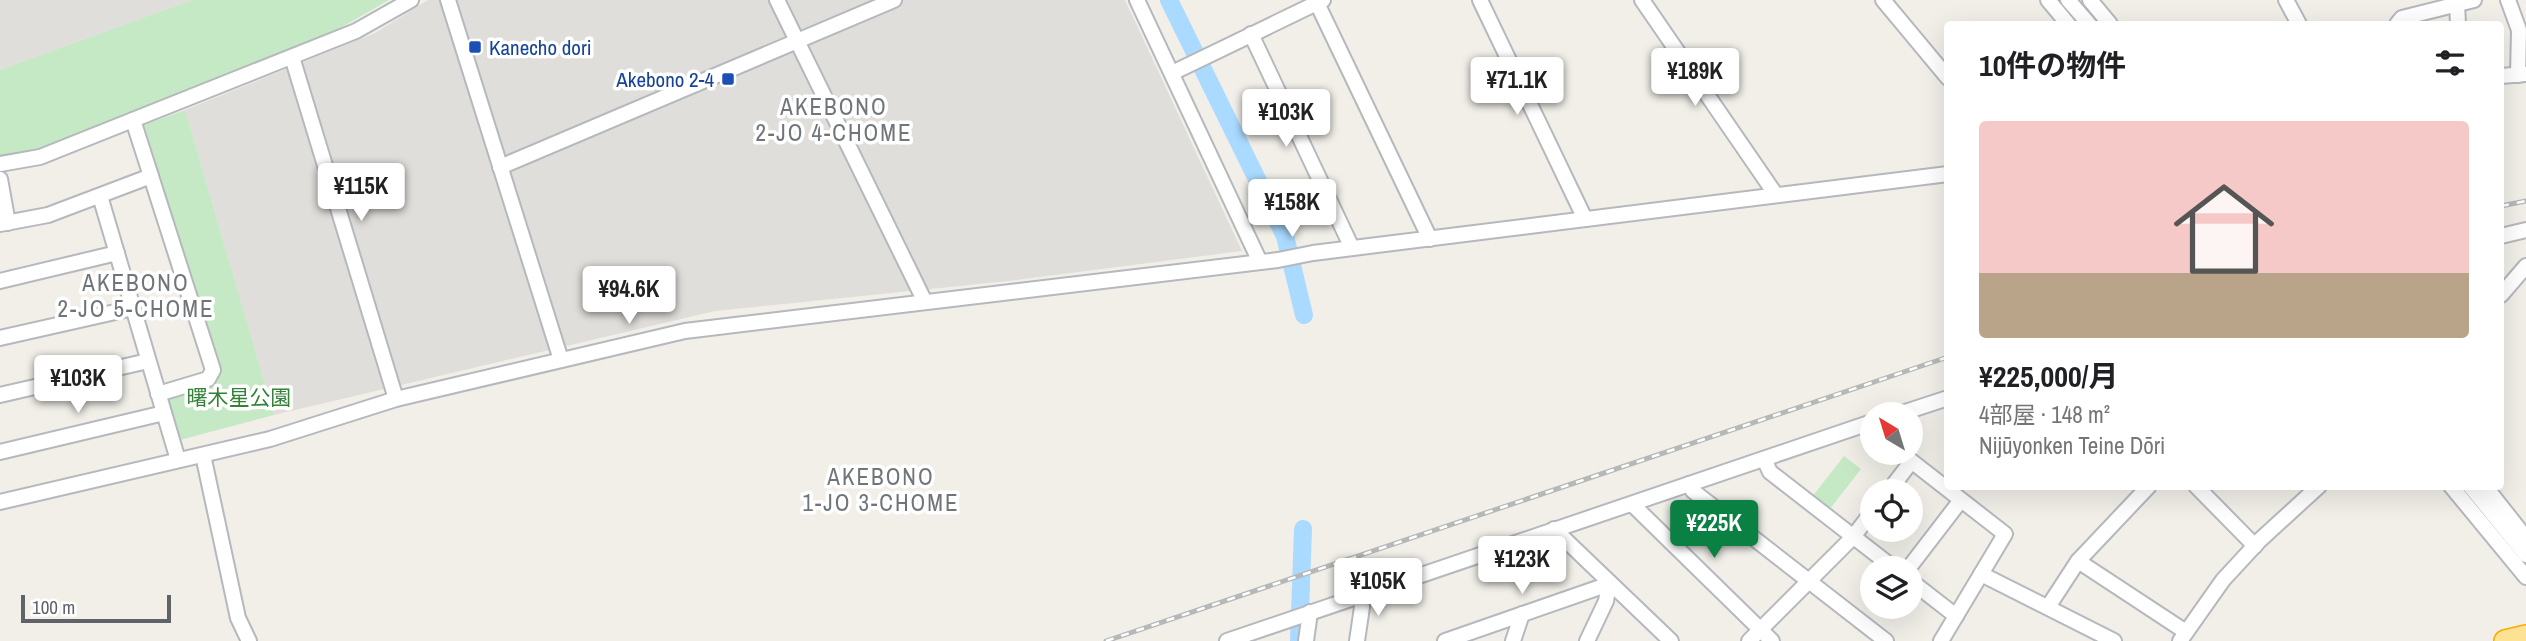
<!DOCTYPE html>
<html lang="ja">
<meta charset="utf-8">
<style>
body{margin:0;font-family:"Archivo Narrow","Noto Sans JP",sans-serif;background:#f2f2f2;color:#202124;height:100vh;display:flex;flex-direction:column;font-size:26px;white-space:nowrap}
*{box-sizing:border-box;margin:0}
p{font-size:23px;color:#757577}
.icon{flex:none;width:38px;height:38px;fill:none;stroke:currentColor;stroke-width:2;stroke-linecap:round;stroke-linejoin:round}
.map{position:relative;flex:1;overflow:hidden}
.details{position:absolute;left:1944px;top:21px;width:560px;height:469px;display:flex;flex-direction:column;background:#fff;border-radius:7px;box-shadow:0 7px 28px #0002}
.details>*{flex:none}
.needle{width:46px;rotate:322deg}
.controls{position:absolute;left:1860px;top:402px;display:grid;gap:14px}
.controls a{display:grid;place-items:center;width:63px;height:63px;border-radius:50%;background:#fff;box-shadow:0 7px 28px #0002;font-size:35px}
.scale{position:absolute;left:21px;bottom:18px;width:150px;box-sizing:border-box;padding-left:7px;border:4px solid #5f6368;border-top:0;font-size:19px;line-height:24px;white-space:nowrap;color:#5f6368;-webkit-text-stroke:5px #fff;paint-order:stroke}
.price{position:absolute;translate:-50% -60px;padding:0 16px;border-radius:7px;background:#fff;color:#222;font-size:23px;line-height:46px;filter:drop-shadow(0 2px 4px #0008)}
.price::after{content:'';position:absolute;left:50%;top:42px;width:21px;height:16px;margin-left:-10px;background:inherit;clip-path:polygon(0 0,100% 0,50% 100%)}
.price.selected{background:#0b8043;color:#fff}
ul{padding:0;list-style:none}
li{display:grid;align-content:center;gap:14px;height:371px;padding:0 35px}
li+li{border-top:2px solid #e0e0e0}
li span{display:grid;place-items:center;height:217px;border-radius:7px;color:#555}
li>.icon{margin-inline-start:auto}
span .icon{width:126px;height:126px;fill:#fffc;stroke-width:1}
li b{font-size:30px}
h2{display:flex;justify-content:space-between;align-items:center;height:84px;padding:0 35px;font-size:30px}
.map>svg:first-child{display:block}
.industrial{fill:#e0deda}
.green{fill:#c5e8c5}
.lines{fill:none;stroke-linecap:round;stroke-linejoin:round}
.river{stroke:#aadaff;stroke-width:18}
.minor-casing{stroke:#b5b8bc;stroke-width:18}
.highway-casing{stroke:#f9ab00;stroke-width:24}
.minor{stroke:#fff;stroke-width:14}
.highway{stroke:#fde293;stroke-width:21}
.rail-casing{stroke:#b6b7b8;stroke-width:5}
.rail{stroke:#fff;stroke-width:2.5;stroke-dasharray:8;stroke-linecap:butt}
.transit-dot{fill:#1a4fb4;stroke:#fff;stroke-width:2.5}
.labels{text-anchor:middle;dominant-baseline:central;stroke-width:7;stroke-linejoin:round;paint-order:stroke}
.transit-label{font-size:21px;fill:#164399;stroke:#fff;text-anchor:start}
.park-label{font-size:21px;fill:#348238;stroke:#fff}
.neighbourhood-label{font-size:23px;letter-spacing:2px;fill:#70757a;stroke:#fff}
</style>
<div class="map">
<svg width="2526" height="641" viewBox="0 0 2526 641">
<rect width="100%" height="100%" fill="#f1efe8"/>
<g class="industrial">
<path d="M 0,0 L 192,0 L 0,70 Z"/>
<path d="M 428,0 L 1125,0 L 1242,251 L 1008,281 L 715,311 L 274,415 L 185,110 L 375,33 Z"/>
</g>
<g class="green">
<path d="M 192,0 L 389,0 L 335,31 L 38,149 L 0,156 L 0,70 Z"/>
<path d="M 185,110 L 274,415 L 180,440 L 167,399 L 216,382 L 220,373 L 144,125 Z"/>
<path d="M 1844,456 L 1861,469 L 1829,510 L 1812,497 Z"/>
</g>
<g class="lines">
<g class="river">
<path d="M 1169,0 L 1285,236 L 1304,315"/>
<path d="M 1299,641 L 1303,529"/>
</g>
<g class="minor-casing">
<g id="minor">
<path d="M 448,0 L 561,360"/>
<path d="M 777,0 L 924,300"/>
<path d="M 1137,0 L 1260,262"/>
<path d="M 1480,0 L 1585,219"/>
<path d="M 1642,0 L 1776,195"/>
<path d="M 1883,0 L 1948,78"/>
<path d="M 2048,0 L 2068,24"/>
<path d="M 2068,0 L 2089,24"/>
<path d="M 2090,0 L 2110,24"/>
<path d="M 2286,0 L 2299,24"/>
<path d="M 2508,0 L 2519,30 L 2518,75"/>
<path d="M 1317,3 L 1430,239"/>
<path d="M 2457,4 L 2458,24"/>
<path d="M 2397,24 L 2402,18 L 2474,0"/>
<path d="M 1251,34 L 1352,248"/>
<path d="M 292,57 L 396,399"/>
<path d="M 1172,73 L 1323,0"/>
<path d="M 2501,76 L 2525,74"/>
<path d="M 133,120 L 213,370 L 208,379 L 158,394"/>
<path d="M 0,164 L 40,157 L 356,31 L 411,0"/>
<path d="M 500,167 L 894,0"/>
<path d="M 0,179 L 8,223"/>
<path d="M 100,196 L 178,460"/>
<path d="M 0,224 L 48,215 L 151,176"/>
<path d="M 2501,236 L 2526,230"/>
<path d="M 0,281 L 117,253"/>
<path d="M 2501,295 L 2526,266"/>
<path d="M 0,338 L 133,308"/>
<path d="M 0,395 L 148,361"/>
<path d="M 1896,415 L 1948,398"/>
<path d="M 0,452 L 164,413"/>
<path d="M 1901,453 L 2005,534 L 1941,641"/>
<path d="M 203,455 L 238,618 L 249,641"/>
<path d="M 1764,459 L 1770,472 L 1895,569"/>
<path d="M 1689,484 L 1693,491 L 1886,641"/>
<path d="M 2196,486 L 2255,546"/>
<path d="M 2451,486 L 2526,577"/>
<path d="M 2470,486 L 2526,555"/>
<path d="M 2485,486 L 2526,538"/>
<path d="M 1888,492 L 1911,462"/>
<path d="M 0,502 L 270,439 L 396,399 L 685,331 L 1278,260 L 1313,253 L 1948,174"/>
<path d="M 1632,504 L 1772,641"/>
<path d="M 1554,529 L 1671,641"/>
<path d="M 2078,561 L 2186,632"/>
<path d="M 1908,569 L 1961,500"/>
<path d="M 1981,574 L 2114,641"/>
<path d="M 1911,581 L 1956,616"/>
<path d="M 2048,607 L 2078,561 L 2149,486"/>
<path d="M 1227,641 L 1872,422"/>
<path d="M 1306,641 L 1310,612"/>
<path d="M 1357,641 L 1362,607 L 1361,596"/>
<path d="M 1445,641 L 1609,584"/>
<path d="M 1513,641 L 1522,614"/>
<path d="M 1587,641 L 1606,601 L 1609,584"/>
<path d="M 1749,641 L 1853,537 L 1872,512"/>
<path d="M 2180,641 L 2223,580 L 2260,540 L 2319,486"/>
</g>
</g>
<g class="highway-casing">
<path id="highway" d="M 2505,641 L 2526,636"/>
</g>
<use href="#minor" class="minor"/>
<use href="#highway" class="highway"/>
<g class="rail-casing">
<g id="rail">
<path d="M 2501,206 L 2526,201"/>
<path d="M 1106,641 L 1948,357"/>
</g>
</g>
<use href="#rail" class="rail"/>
</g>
<g class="transit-dot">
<rect x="468" y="40" width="14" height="14" rx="3.5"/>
<rect x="721" y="72" width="14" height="14" rx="3.5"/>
</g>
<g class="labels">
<g class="transit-label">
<text x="489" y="47">Kanecho dori</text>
<text x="714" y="79" text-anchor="end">Akebono 2-4</text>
</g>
<g class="park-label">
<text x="239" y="397">曙木星公園</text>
</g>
<g class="neighbourhood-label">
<text x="834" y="106">AKEBONO<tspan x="834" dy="26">2-JO 4-CHOME</tspan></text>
<text x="136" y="282">AKEBONO<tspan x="136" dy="26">2-JO 5-CHOME</tspan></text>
<text x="881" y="476">AKEBONO<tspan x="881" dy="26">1-JO 3-CHOME</tspan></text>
</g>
</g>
</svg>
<div class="controls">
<a><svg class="needle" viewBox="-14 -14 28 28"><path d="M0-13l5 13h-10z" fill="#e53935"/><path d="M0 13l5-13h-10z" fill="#757577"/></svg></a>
<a><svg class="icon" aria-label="locate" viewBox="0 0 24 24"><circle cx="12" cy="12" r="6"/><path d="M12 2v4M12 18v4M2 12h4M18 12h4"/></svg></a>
<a><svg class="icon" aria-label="layers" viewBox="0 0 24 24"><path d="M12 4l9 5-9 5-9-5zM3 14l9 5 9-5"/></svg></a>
</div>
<div class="scale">100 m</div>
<b class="price" style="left:1695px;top:108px">¥189K</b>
<b class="price" style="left:1517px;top:117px">¥71.1K</b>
<b class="price" style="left:1286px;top:149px">¥103K</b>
<b class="price" style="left:361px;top:223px">¥115K</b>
<b class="price" style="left:1292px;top:239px">¥158K</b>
<b class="price" style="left:629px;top:326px">¥94.6K</b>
<b class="price" style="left:78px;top:415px">¥103K</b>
<b class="price selected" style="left:1714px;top:560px">¥225K</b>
<b class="price" style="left:1522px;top:596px">¥123K</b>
<b class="price" style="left:1378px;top:618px">¥105K</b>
<section class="details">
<h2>10件の物件<svg class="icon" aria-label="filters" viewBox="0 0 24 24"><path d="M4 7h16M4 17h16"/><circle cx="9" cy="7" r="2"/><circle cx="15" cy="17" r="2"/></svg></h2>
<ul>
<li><span style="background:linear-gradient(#f6c9c9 70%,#b9a48a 0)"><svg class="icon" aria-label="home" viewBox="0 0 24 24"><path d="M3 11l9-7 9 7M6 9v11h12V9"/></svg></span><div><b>¥225,000/月</b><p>4部屋 · 148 m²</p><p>Nijūyonken Teine Dōri</p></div></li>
</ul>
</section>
</div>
